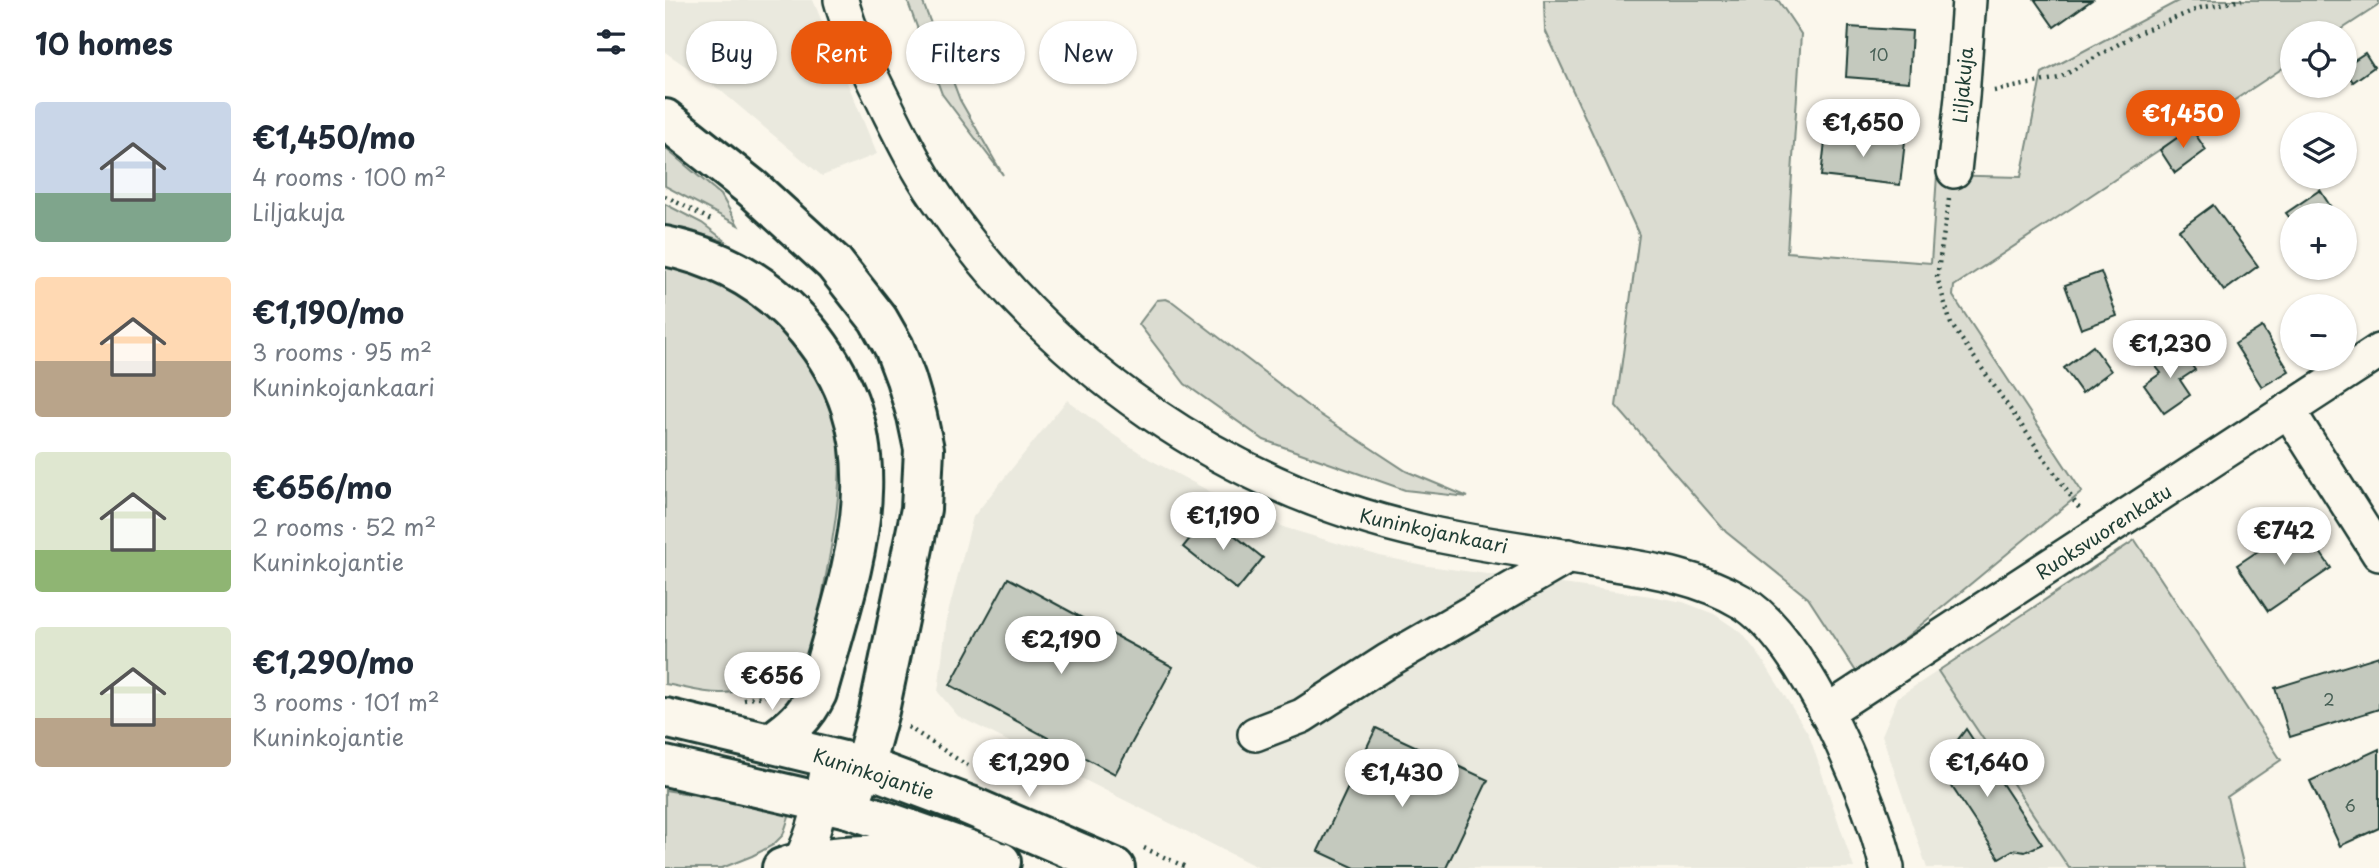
<!DOCTYPE html>
<meta charset="utf-8">
<style>
body{margin:0;font-family:"Playpen Sans",sans-serif;background:#f6f6f7;color:#1f2937;height:100vh;display:flex;flex-direction:column;font-size:26px;white-space:nowrap}
*{box-sizing:border-box;margin:0}
p{font-size:23px;color:#747a83}
.icon{flex:none;width:38px;height:38px;fill:none;stroke:currentColor;stroke-width:2;stroke-linecap:round;stroke-linejoin:round}
.map{position:relative;flex:1;overflow:hidden}
.details{display:flex;flex-direction:column;background:#fff;width:665px}
.details>*{flex:none}
.top-card{position:absolute;left:21px;top:21px;width:665px;height:63px;display:flex;gap:14px}
.buttons{position:absolute;left:1615px;top:21px;display:grid;gap:14px}
.buttons a{display:grid;place-items:center;width:77px;height:77px;border-radius:50%;background:#fff;box-shadow:0 2px 5px #0004;font-size:35px}
.price{position:absolute;translate:-50% -60px;padding:0 16px;border-radius:24px;background:#fff;color:#222;font-size:23px;line-height:46px;filter:drop-shadow(0 2px 4px #0008)}
.price::after{content:'';position:absolute;left:50%;top:42px;width:21px;height:16px;margin-left:-10px;background:inherit;clip-path:polygon(0 0,100% 0,50% 100%)}
.price.on{background:#ea580c;color:#fff}
ul{padding:0;list-style:none}
li{display:flex;align-items:center;gap:21px;height:175px;padding:0 35px}
li span{display:grid;place-items:center;flex:none;width:196px;height:140px;border-radius:7px;color:#555}
li>.icon{margin-inline-start:auto}
span .icon{width:84px;height:84px;fill:#fffc;stroke-width:1}
li b{font-size:30px}
h2{display:flex;justify-content:space-between;align-items:center;height:84px;padding:0 35px;font-size:30px}
.chip{padding:0 24px;border-radius:32px;background:#fff;box-shadow:0 2px 5px #0004;font-size:24px;line-height:63px}
.chip.on{background:#ea580c;color:#fff}
main{display:flex;flex:1;min-height:0}
.map>svg:first-child{display:block}
.built{fill:#eae9de}
.green{fill:#dbdcd1;stroke:#7d8c82;stroke-width:2}
.building{fill:#c4c9be;stroke:#1f3d34;stroke-width:2}
.lines{fill:none;stroke-linecap:round;stroke-linejoin:round}
.minor-casing{stroke:#1f3d34;stroke-width:38}
.major-casing{stroke:#1f3d34;stroke-width:44}
.highway-casing{stroke:#1f3d34;stroke-width:44}
.path{stroke:#1f3d34;stroke-width:4.5;stroke-dasharray:2 5;stroke-linecap:butt}
.minor{stroke:#fbf7ec;stroke-width:33}
.major{stroke:#fbf7ec;stroke-width:38}
.highway{stroke:#fbf7ec;stroke-width:38}
.labels{text-anchor:middle;dominant-baseline:central;stroke-width:6;stroke-linejoin:round;paint-order:stroke}
.number-label{font-size:16px;fill:#486056}
.street-label{font-size:19px;fill:#1f3d34;stroke:#fbf7ec}
</style>
<main>
<section class="details">
<h2>10 homes<svg class="icon" aria-label="filters" viewBox="0 0 24 24"><path d="M4 7h16M4 17h16"/><circle cx="9" cy="7" r="2"/><circle cx="15" cy="17" r="2"/></svg></h2>
<ul>
<li><span style="background:linear-gradient(#c9d6e8 65%,#7fa58c 0)"><svg class="icon" aria-label="home" viewBox="0 0 24 24"><path d="M3 11l9-7 9 7M6 9v11h12V9"/></svg></span><div><b>€1,450/mo</b><p>4 rooms · 100 m²</p><p>Liljakuja</p></div></li>
<li><span style="background:linear-gradient(#ffd9b3 60%,#b9a48a 0)"><svg class="icon" aria-label="home" viewBox="0 0 24 24"><path d="M3 11l9-7 9 7M6 9v11h12V9"/></svg></span><div><b>€1,190/mo</b><p>3 rooms · 95 m²</p><p>Kuninkojankaari</p></div></li>
<li><span style="background:linear-gradient(#dfe7d0 70%,#8fb573 0)"><svg class="icon" aria-label="home" viewBox="0 0 24 24"><path d="M3 11l9-7 9 7M6 9v11h12V9"/></svg></span><div><b>€656/mo</b><p>2 rooms · 52 m²</p><p>Kuninkojantie</p></div></li>
<li><span style="background:linear-gradient(#dfe7d0 65%,#b9a48a 0)"><svg class="icon" aria-label="home" viewBox="0 0 24 24"><path d="M3 11l9-7 9 7M6 9v11h12V9"/></svg></span><div><b>€1,290/mo</b><p>3 rooms · 101 m²</p><p>Kuninkojantie</p></div></li>
</ul>
</section>
<div class="map">
<svg width="1714" height="868" viewBox="0 0 1714 868">
<rect width="100%" height="100%" fill="#fbf7ec"/>
<filter id="ink" filterUnits="userSpaceOnUse"><feTurbulence type="fractalNoise" baseFrequency=".0143" numOctaves="2"/><feDisplacementMap in="SourceGraphic" scale="14" xChannelSelector="R" yChannelSelector="G"/><feConvolveMatrix kernelMatrix="1 2 1 2 8 2 1 2 1" color-interpolation-filters="sRGB"/></filter>
<g filter="url(#ink)">
<g class="built">
<path d="M 0,0 L 148,0 L 212,154 L 157,176 L 55,90 L 0,52 Z"/>
<path d="M 402,400 L 443,431 L 484,459 L 574,507 L 621,528 L 715,556 L 763,566 L 986,596 L 1018,602 L 1049,614 L 1077,633 L 1097,659 L 1144,735 L 1189,868 L 594,868 L 293,716 L 273,692 L 282,617 L 308,517 Z"/>
<path d="M 1273,671 L 1404,868 L 1262,868 L 1217,735 L 1233,697 Z"/>
</g>
<g class="green">
<path d="M 242,0 L 257,0 L 295,100 L 338,175 L 277,94 Z"/>
<path d="M 879,0 L 1113,0 L 1136,34 L 1122,252 L 1266,263 L 1272,175 L 1356,177 L 1377,73 L 1515,0 L 1714,0 L 1714,5 L 1671,33 L 1628,33 L 1627,62 L 1289,286 L 1288,296 L 1417,492 L 1194,676 L 1143,598 L 1061,532 L 951,406 L 974,235 L 880,30 Z"/>
<path d="M 0,148 L 56,195 L 73,225 L 0,186 Z"/>
<path d="M 0,204 L 37,223 L 62,242 L 21,229 L 0,226 Z"/>
<path d="M 0,266 C 26,270 53,277 75,291 C 111,312 168,385 173,427 C 179,480 169,534 159,586 C 156,604 148,661 135,672 C 122,683 75,692 58,693 C 40,694 18,687 0,684 Z"/>
<path d="M 501,299 L 508,302 L 648,410 L 741,471 L 803,497 L 740,490 L 599,440 L 520,384 L 474,324 L 492,300 Z"/>
<path d="M 1470,540 L 1616,760 L 1562,797 L 1579,868 L 1404,868 L 1273,671 Z"/>
<path d="M 0,790 L 126,811 L 118,835 L 108,845 L 87,856 L 57,868 L 0,868 Z"/>
</g>
<g class="building">
<path d="M 1370,0 L 1427,0 L 1389,27 Z"/>
<path d="M 1184,27 L 1247,31 L 1244,82 L 1181,77 Z"/>
<path d="M 1700,53 L 1709,67 L 1688,82 L 1680,70 L 1680,66 Z"/>
<path d="M 1526,128 L 1541,150 L 1510,173 L 1495,150 Z"/>
<path d="M 1161,133 L 1240,141 L 1235,185 L 1156,176 Z"/>
<path d="M 1655,190 L 1667,209 L 1658,215 L 1628,215 L 1628,222 L 1621,213 Z"/>
<path d="M 1548,205 L 1593,266 L 1559,291 L 1514,230 Z"/>
<path d="M 1436,272 L 1452,316 L 1416,329 L 1400,285 Z"/>
<path d="M 1597,327 L 1624,371 L 1597,387 L 1570,344 Z"/>
<path d="M 1428,346 L 1446,371 L 1417,393 L 1399,368 Z"/>
<path d="M 1513,346 L 1530,370 L 1515,380 L 1525,395 L 1499,413 L 1479,385 L 1496,373 L 1488,363 Z"/>
<path d="M 544,515 L 598,558 L 572,590 L 518,547 Z"/>
<path d="M 1635,523 L 1666,568 L 1603,611 L 1572,565 Z"/>
<path d="M 343,578 L 508,667 L 450,774 L 285,685 Z"/>
<path d="M 1714,656 L 1714,709 L 1625,737 L 1610,688 Z"/>
<path d="M 711,728 L 823,780 L 781,868 L 690,868 L 653,851 Z"/>
<path d="M 1301,729 L 1377,844 L 1360,852 L 1348,850 L 1334,858 L 1272,764 L 1287,754 L 1289,745 Z"/>
<path d="M 1714,749 L 1714,828 L 1675,846 L 1645,781 Z"/>
</g>
<g class="lines">
<g class="minor-casing">
<g id="minor">
<path d="M 176,0 C 186,38 205,73 222,108 C 237,138 252,169 272,198 C 385,366 564,490 763,533 C 822,546 884,553 944,563 C 989,570 1037,578 1077,602 C 1140,640 1206,797 1222,868"/>
<path d="M 1289,171 L 1297,97 L 1304,0"/>
<path d="M 1623,410 L 1714,554"/>
<path d="M 1161,712 L 1714,351"/>
<path d="M 590,734 L 637,716 L 722,661 L 904,556"/>
<path d="M 135,861 C 152,830 158,793 165,757"/>
</g>
</g>
<g class="major-casing">
<g id="major">
<path d="M 0,718 L 199,766 L 303,805 L 450,868"/>
<path d="M 0,766 L 183,808 L 324,857"/>
</g>
</g>
<g class="highway-casing">
<g id="highway">
<path d="M 0,119 L 88,189 L 169,263 L 213,319 L 229,347 L 241,379 L 252,416 L 259,449 L 256,509 L 214,711 L 199,766 L 183,808"/>
<path d="M 0,246 C 57,258 105,285 142,330 C 238,445 187,566 152,693 C 141,716 127,728 107,742"/>
<path d="M 117,868 C 180,845 269,859 336,862"/>
</g>
</g>
<g class="path">
<path d="M 1329,91 L 1394,78 L 1473,33 L 1535,8 L 1577,0"/>
<path d="M 0,196 L 48,221"/>
<path d="M 1284,199 L 1272,277 L 1286,324 L 1416,511"/>
<path d="M 79,700 L 112,693"/>
<path d="M 243,727 L 303,766"/>
<path d="M 479,848 L 523,868"/>
</g>
<use href="#minor" class="minor"/>
<use href="#major" class="major"/>
<use href="#highway" class="highway"/>
</g>
</g>
<g class="labels">
<g class="number-label">
<text x="1214" y="54">10</text>
<text x="1664" y="699">2</text>
<text x="1685" y="805">6</text>
</g>
<g class="street-label">
<text transform="translate(1297 85) rotate(-85)">Liljakuja</text>
<text transform="translate(769 530) rotate(12)">Kuninkojankaari</text>
<text transform="translate(1438 531) rotate(-33)">Ruoksvuorenkatu</text>
<text transform="translate(209 773) rotate(18)">Kuninkojantie</text>
</g>
</g>
</svg>
<div class="buttons">
<a><svg class="icon" aria-label="locate" viewBox="0 0 24 24"><circle cx="12" cy="12" r="6"/><path d="M12 2v4M12 18v4M2 12h4M18 12h4"/></svg></a>
<a><svg class="icon" aria-label="layers" viewBox="0 0 24 24"><path d="M12 4l9 5-9 5-9-5zM3 14l9 5 9-5"/></svg></a>
<a>+</a>
<a>−</a>
</div>
<b class="price on" style="left:1518px;top:150px">€1,450</b>
<b class="price" style="left:1198px;top:159px">€1,650</b>
<b class="price" style="left:1505px;top:380px">€1,230</b>
<b class="price" style="left:558px;top:552px">€1,190</b>
<b class="price" style="left:1619px;top:567px">€742</b>
<b class="price" style="left:396px;top:676px">€2,190</b>
<b class="price" style="left:107px;top:712px">€656</b>
<b class="price" style="left:364px;top:799px">€1,290</b>
<b class="price" style="left:1322px;top:799px">€1,640</b>
<b class="price" style="left:737px;top:809px">€1,430</b>
<div class="top-card">
<a class="chip">Buy</a>
<a class="chip on">Rent</a>
<a class="chip">Filters</a>
<a class="chip">New</a>
</div>
</div>
</main>
